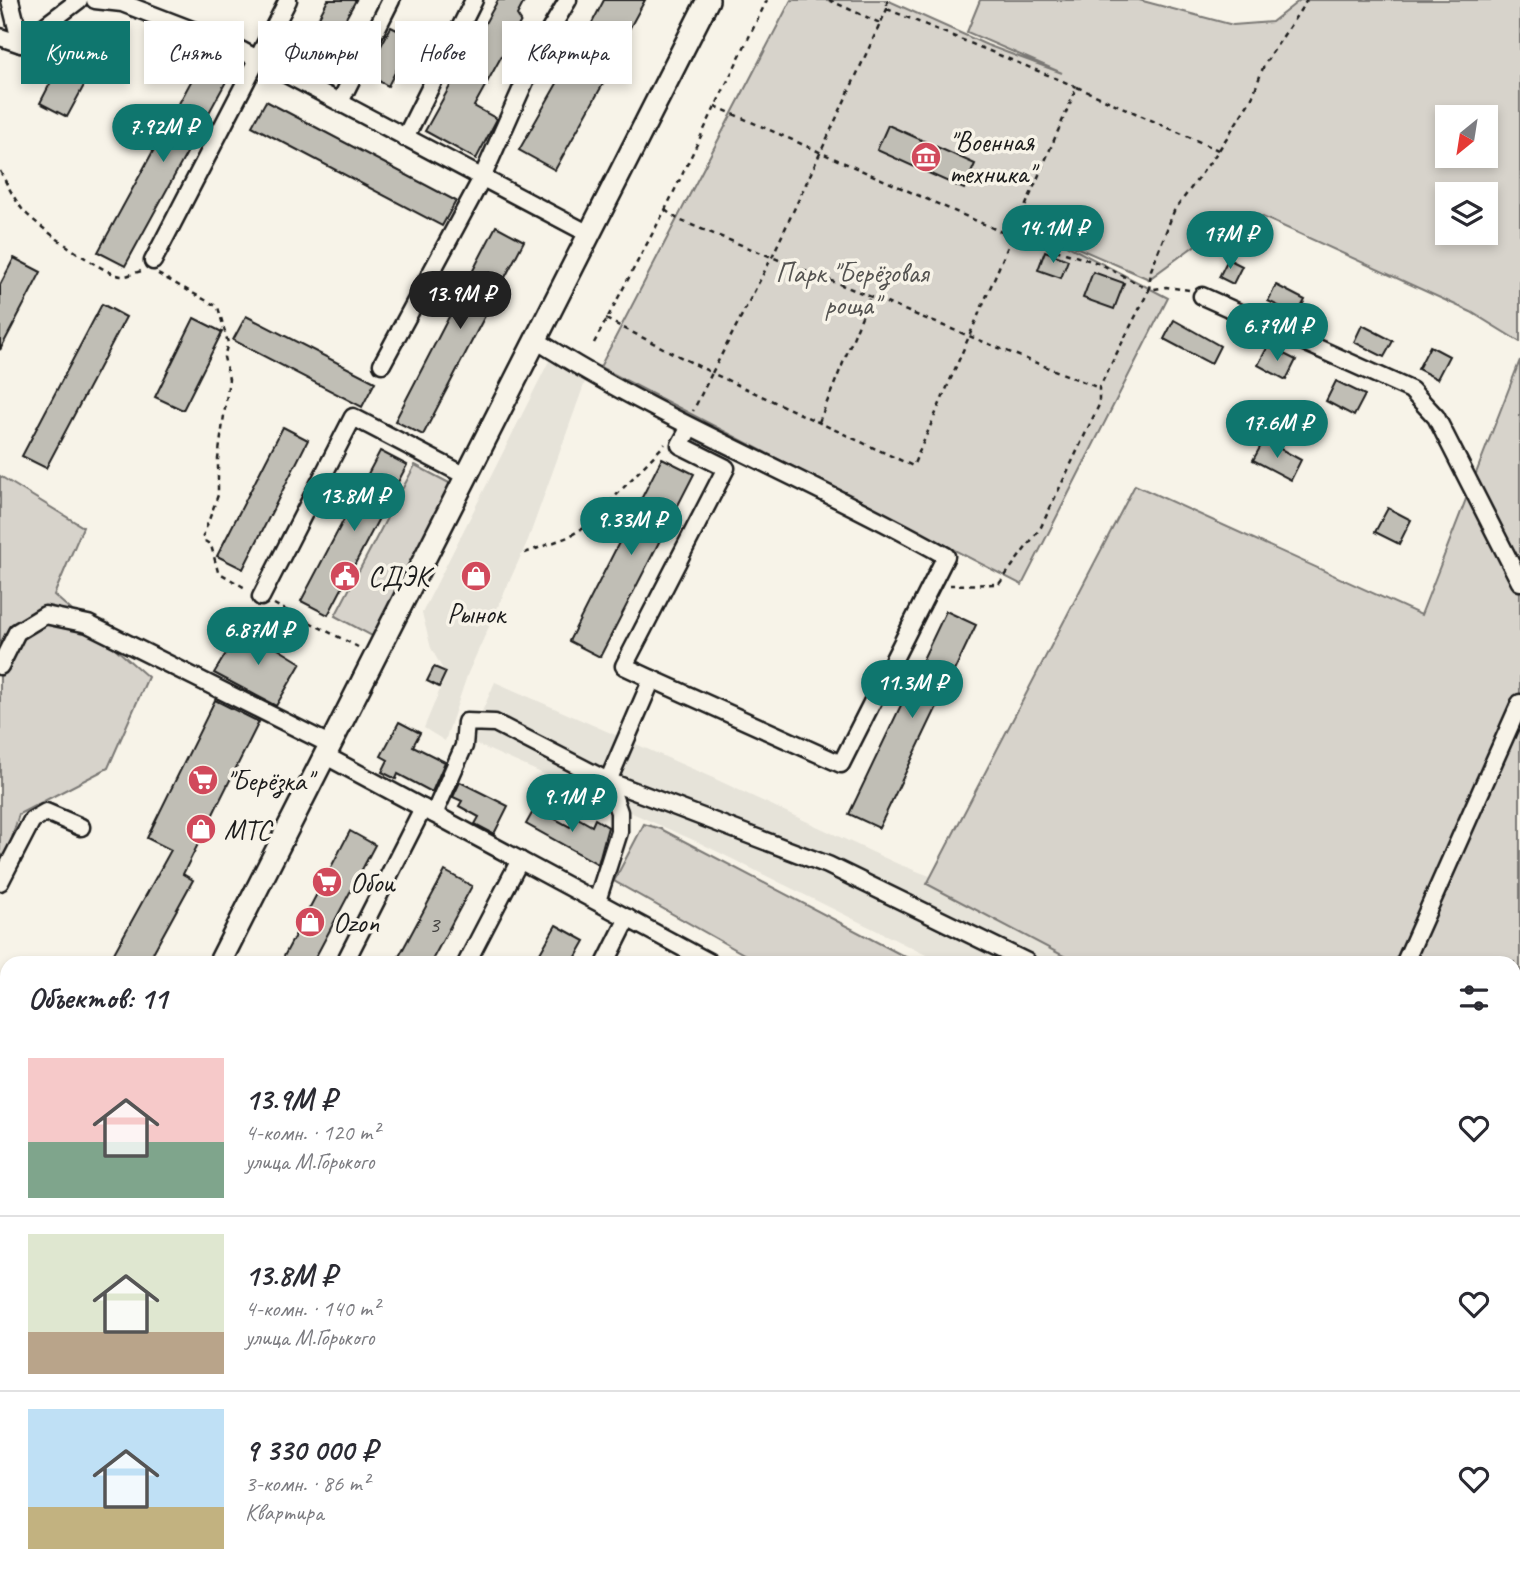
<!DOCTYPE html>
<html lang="ru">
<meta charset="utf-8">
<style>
body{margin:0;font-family:Caveat,sans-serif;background:#f2f2f3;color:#2b2b33;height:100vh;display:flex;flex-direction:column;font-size:26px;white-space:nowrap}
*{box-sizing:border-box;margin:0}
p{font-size:23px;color:#7c7c81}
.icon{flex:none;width:38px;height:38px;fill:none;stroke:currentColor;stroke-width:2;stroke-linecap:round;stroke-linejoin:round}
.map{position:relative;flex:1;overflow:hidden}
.details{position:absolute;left:0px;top:956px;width:1521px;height:625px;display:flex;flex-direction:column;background:#fff;border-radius:21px 21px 0 0;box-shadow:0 4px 10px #0003}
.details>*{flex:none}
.hud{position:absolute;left:21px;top:21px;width:700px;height:63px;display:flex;gap:14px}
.needle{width:46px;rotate:210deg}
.tools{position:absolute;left:1435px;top:105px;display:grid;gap:14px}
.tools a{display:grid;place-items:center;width:63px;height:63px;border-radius:0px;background:#fff;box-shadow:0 4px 10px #0003;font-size:35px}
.price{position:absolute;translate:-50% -60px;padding:0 16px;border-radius:24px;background:#0f766e;color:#fff;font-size:23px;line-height:46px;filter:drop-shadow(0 2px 4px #0008)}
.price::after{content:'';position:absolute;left:50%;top:42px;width:21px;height:16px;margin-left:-10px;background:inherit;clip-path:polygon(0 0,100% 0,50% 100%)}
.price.selected{background:#222;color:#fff}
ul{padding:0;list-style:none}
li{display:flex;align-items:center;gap:21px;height:175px;padding:0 28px}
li+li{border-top:2px solid #e1e1e2}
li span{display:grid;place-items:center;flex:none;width:196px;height:140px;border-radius:0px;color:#555}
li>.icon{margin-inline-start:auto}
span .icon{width:84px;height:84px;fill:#fffc;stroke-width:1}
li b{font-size:30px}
h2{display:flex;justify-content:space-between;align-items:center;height:84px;padding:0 28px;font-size:30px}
.pill{padding:0 24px;border-radius:0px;background:#fff;box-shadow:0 4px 10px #0003;font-size:24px;line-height:63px}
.pill.selected{background:#0f766e;color:#fff}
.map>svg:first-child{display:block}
.built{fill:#e6e3d9}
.green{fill:#d7d3cb;stroke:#7a7874;stroke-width:2;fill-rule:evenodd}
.building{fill:#c0beb5;stroke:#1c1c1c;stroke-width:2}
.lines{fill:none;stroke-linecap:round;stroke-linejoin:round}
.minor-casing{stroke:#1c1c1c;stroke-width:21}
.major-casing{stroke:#1c1c1c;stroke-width:26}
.path{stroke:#1c1c1c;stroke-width:2.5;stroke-dasharray:5 5;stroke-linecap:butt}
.minor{stroke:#f7f3e8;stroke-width:16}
.major{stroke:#f7f3e8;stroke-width:21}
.labels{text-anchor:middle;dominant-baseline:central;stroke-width:7;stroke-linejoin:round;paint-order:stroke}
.number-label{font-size:24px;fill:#454442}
.poi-label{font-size:28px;fill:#1c1c1c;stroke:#f7f3e8;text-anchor:start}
.park-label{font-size:28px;fill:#545351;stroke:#f7f3e8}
</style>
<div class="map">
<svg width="1520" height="1579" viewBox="0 0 1520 1579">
<rect width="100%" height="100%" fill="#f7f3e8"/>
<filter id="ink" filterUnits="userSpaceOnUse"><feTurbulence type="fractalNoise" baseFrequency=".0143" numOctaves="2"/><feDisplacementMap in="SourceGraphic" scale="14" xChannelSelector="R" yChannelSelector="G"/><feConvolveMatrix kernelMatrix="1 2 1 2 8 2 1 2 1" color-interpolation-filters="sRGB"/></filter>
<g filter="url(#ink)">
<g class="built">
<path d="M 549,361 L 585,382 L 528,540 L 468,673 L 445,741 L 424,728 L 446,675 L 431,648 L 422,613 Z"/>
<path d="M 495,682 L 713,778 L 898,864 L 951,884 L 1090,962 L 940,962 L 700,843 L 469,741 Z"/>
</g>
<g class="green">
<path d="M 791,0 L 887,0 L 987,45 L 1062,73 L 967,32 L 980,0 L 1139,0 L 1233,25 L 1272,22 L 1300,0 L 1520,0 L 1520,342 L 1471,312 L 1252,212 L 1212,233 L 1149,279 L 1039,231 L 1168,298 L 1022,585 L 600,367 ZM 1447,117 L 1486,117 L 1486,156 L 1447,156 ZM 1447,194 L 1486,194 L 1486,233 L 1447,233 Z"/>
<path d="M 1520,360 L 1520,1041 L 1514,1042 L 1514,962 L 1075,962 L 927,884 L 1135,485 L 1421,615 Z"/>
<path d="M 415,465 L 453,485 L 372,636 L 335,616 Z"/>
<path d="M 0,476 L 83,527 L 54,595 L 148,677 L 108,768 L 19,814 L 0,879 Z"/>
<path d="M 644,824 L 661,829 L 915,962 L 758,962 L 614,881 Z"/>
<path d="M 1520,1057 L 1520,1579 L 1407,1579 L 1410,1573 L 1514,1573 L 1514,1058 Z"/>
<path d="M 1035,1573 L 1401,1573 L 1398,1579 L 1032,1579 Z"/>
</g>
<g class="building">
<path d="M 328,0 L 356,0 L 330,47 L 309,36 Z"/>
<path d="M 498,0 L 525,0 L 517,15 L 521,21 L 474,106 L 497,119 L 476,159 L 425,131 Z"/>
<path d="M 604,0 L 645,0 L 614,57 L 583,40 Z"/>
<path d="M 391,27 L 413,38 L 388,86 L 366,74 Z"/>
<path d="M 74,37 L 102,52 L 67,117 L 40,103 Z"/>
<path d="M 201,63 L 228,78 L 125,266 L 98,252 Z"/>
<path d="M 568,64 L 603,84 L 555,170 L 519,150 Z"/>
<path d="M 266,101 L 456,201 L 442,226 L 252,126 Z"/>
<path d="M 888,125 L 975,164 L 964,189 L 877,150 Z"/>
<path d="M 496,226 L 524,241 L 423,435 L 395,421 Z"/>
<path d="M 1045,251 L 1068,260 L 1061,278 L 1038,270 Z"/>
<path d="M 14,258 L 41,272 L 0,350 L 0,285 Z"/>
<path d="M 1228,259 L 1242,266 L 1233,284 L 1219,277 Z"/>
<path d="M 1093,272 L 1124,283 L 1114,309 L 1083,298 Z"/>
<path d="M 1276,285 L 1305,300 L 1297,315 L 1268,301 Z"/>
<path d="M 102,304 L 126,317 L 46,468 L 22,456 Z"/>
<path d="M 246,316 L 375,382 L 362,407 L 233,340 Z"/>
<path d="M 194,318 L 222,332 L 183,410 L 155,397 Z"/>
<path d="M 1174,320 L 1220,346 L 1211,364 L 1164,339 Z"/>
<path d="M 1362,325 L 1393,341 L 1384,357 L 1354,342 Z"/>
<path d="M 1268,346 L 1296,360 L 1286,380 L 1258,365 Z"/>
<path d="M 1430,346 L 1449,356 L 1437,379 L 1418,369 Z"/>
<path d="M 1336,381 L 1365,395 L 1354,416 L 1326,401 Z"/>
<path d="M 283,427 L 308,440 L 243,569 L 217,556 Z"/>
<path d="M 1264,440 L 1301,460 L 1291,480 L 1253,460 Z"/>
<path d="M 380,451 L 407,465 L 328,615 L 301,601 Z"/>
<path d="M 662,458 L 694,474 L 600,657 L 569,641 Z"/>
<path d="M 1388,508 L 1411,520 L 1399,544 L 1375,532 Z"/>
<path d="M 946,611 L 976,625 L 879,828 L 849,814 Z"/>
<path d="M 242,627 L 301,663 L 276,706 L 214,673 Z"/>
<path d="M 434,667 L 446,672 L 439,687 L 427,681 Z"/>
<path d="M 215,700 L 259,722 L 183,874 L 193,880 L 148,962 L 131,962 L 114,953 L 171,850 L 147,838 Z"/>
<path d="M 399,722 L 420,733 L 413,746 L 445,762 L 432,792 L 398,774 L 396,779 L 382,772 L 388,760 L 381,756 Z"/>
<path d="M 460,782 L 508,806 L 494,834 L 475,824 L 479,817 L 459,806 L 462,801 L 453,797 Z"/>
<path d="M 535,808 L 570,827 L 576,817 L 592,826 L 595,819 L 608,827 L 598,864 L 526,824 Z"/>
<path d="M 350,831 L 375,845 L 313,962 L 281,962 Z"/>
<path d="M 445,871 L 472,886 L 431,962 L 396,962 Z"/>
<path d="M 556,925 L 585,941 L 573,962 L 535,962 Z"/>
</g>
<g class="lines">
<g class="minor-casing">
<g id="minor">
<path d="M 10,0 L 21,44"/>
<path d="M 95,0 L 122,3 L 231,45 L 589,234"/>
<path d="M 0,37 L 21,44 L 79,0"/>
<path d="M 340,102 L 391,0"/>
<path d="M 405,138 L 474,0"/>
<path d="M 153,261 L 288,0"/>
<path d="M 1202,296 L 1411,390 L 1436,417 L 1520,582"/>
<path d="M 536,340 C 667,424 812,480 946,556 L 841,764 L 652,679 L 608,781 L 619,812 L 619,832 L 597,901"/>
<path d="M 382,364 L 482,178 L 541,45 L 568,0"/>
<path d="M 261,597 L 353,417 L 468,477"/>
<path d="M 0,666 L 17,632 L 45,615 L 88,624 L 331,745"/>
<path d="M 652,679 L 624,666 L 726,468 L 680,445 L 690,427"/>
<path d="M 326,756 L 709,962"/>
<path d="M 434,814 L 464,746 L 466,722 L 495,723 L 608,781 L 828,865 L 1027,962"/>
<path d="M 0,882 L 32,820 L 46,812 L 81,827"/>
<path d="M 345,962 L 423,808"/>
<path d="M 467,962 L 520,860"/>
<path d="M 606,962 L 628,918"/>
<path d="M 1405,962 L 1520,703"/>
<path d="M 1514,1050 L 1520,1049"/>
<path d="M 0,1314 L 7,1317"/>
<path d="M 0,1412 L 7,1416"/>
<path d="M 299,1573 L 310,1579"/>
<path d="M 561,1573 L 571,1579"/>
<path d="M 11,1579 L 14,1573"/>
<path d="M 159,1579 L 162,1573"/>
<path d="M 250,1579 L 253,1573"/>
<path d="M 419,1579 L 422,1573"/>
<path d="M 884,1579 L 887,1573"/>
<path d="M 988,1579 L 991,1573"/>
</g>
</g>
<g class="major-casing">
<g id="major">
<path d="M 220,962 L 708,0"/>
<path d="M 0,1383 L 7,1367"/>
</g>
</g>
<g class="path">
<path d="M 829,0 L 882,24"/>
<path d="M 887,0 L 887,9"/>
<path d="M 887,9 L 1077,87 L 913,466 L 712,373 L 772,257 Z"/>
<path d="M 1077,87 L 1218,150"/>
<path d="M 715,106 L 1013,237 L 1101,264 L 1149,290 L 1099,388 L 1099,405 L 1041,527 L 999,584 L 950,585"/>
<path d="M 0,171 C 7,184 13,197 22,209 C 34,224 103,274 121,276 C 128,277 135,272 142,271"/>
<path d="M 665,210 L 679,220 L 1099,388"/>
<path d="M 158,274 L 218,307 L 228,343 L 224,357 L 229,379 L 218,459 L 218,495 L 202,539 L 211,545 L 218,572 L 247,589"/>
<path d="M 1189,290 L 1166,287 L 1149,290 L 1151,270 L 1174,211 L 1219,150 L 1252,98 L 1264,65 L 1307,0"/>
<path d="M 606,319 L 712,373 L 693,411"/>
<path d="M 594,343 L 665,210 L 767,0"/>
<path d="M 819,422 L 869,299"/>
<path d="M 525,553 L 568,537 L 588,525 L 665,444"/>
<path d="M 274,604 L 358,647"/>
<path d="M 791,1573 L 801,1573"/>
</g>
<use href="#minor" class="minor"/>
<use href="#major" class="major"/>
</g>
</g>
<defs>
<g id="museum-disc" transform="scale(1.575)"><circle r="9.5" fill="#d1495b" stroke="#f7f3e8"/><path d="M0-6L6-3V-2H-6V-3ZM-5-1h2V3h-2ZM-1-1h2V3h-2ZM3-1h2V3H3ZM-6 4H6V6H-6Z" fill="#fff"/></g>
<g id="civic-disc" transform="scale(1.575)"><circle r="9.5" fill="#d1495b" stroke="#f7f3e8"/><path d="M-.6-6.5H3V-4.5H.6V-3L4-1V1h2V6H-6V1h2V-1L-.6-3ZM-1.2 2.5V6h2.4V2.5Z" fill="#fff"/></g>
<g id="shop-disc" transform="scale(1.575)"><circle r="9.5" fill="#d1495b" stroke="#f7f3e8"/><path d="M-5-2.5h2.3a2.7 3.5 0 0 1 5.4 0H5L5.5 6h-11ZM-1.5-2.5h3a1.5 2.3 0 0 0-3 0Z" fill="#fff"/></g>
<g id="supermarket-disc" transform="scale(1.575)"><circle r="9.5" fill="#d1495b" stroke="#f7f3e8"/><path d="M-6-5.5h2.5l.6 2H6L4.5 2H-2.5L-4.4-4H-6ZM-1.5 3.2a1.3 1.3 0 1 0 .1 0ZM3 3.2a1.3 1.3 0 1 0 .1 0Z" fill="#fff"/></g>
</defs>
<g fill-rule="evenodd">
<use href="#museum-disc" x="926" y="157"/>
<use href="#civic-disc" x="345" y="576"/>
<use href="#shop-disc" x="476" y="576"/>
<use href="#supermarket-disc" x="203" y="780"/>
<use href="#shop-disc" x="201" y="829"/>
<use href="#supermarket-disc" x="327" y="882"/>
<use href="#shop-disc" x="310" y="922"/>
</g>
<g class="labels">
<g class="number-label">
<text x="434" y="924">3</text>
</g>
<g class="poi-label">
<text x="949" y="141">"Военная<tspan x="949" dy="32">техника"</tspan></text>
<text x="368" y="576">СДЭК</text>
<text x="476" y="613" text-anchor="middle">Рынок</text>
<text x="226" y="780">"Берёзка"</text>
<text x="224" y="829">МТС</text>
<text x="350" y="882">Обои</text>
<text x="333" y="922">Ozon</text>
</g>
<g class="park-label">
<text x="852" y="272">Парк "Берёзовая<tspan x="852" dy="32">роща"</tspan></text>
</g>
</g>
</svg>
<div class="tools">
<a><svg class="needle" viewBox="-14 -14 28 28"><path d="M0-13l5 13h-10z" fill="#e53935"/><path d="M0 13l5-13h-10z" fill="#7c7c81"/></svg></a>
<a><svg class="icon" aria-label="layers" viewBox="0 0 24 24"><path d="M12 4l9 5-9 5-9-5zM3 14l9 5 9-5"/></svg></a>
</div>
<b class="price" style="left:163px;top:164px">7.92M ₽</b>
<b class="price" style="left:1053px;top:265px">14.1M ₽</b>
<b class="price" style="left:1230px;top:271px">17M ₽</b>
<b class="price selected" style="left:460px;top:331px">13.9M ₽</b>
<b class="price" style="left:1277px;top:363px">6.79M ₽</b>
<b class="price" style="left:1277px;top:460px">17.6M ₽</b>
<b class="price" style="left:354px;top:533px">13.8M ₽</b>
<b class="price" style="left:631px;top:557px">9.33M ₽</b>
<b class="price" style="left:258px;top:667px">6.87M ₽</b>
<b class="price" style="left:912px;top:720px">11.3M ₽</b>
<b class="price" style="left:572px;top:834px">9.1M ₽</b>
<div class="hud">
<a class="pill selected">Купить</a>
<a class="pill">Снять</a>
<a class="pill">Фильтры</a>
<a class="pill">Новое</a>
<a class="pill">Квартира</a>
</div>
<section class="details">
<h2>Объектов: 11<svg class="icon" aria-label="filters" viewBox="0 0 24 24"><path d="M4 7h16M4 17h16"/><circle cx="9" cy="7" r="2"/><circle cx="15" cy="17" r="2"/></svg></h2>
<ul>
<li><span style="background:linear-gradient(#f6c9c9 60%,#7fa58c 0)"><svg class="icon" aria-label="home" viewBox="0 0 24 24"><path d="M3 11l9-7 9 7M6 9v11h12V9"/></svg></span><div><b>13.9M ₽</b><p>4-комн. · 120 m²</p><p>улица М.Горького</p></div><svg class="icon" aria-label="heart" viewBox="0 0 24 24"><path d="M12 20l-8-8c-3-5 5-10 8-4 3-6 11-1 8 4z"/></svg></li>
<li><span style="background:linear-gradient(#dfe7d0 70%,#b9a48a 0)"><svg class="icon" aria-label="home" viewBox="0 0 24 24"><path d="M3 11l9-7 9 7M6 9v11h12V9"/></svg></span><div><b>13.8M ₽</b><p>4-комн. · 140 m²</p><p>улица М.Горького</p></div><svg class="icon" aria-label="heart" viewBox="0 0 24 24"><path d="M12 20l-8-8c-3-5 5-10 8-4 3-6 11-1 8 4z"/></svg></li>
<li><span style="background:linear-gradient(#bfe0f5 70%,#c2b280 0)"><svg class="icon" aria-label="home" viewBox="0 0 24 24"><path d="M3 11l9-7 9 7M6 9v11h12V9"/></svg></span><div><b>9 330 000 ₽</b><p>3-комн. · 86 m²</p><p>Квартира</p></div><svg class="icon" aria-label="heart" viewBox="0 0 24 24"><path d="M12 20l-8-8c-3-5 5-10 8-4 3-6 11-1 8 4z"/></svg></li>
</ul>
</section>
</div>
